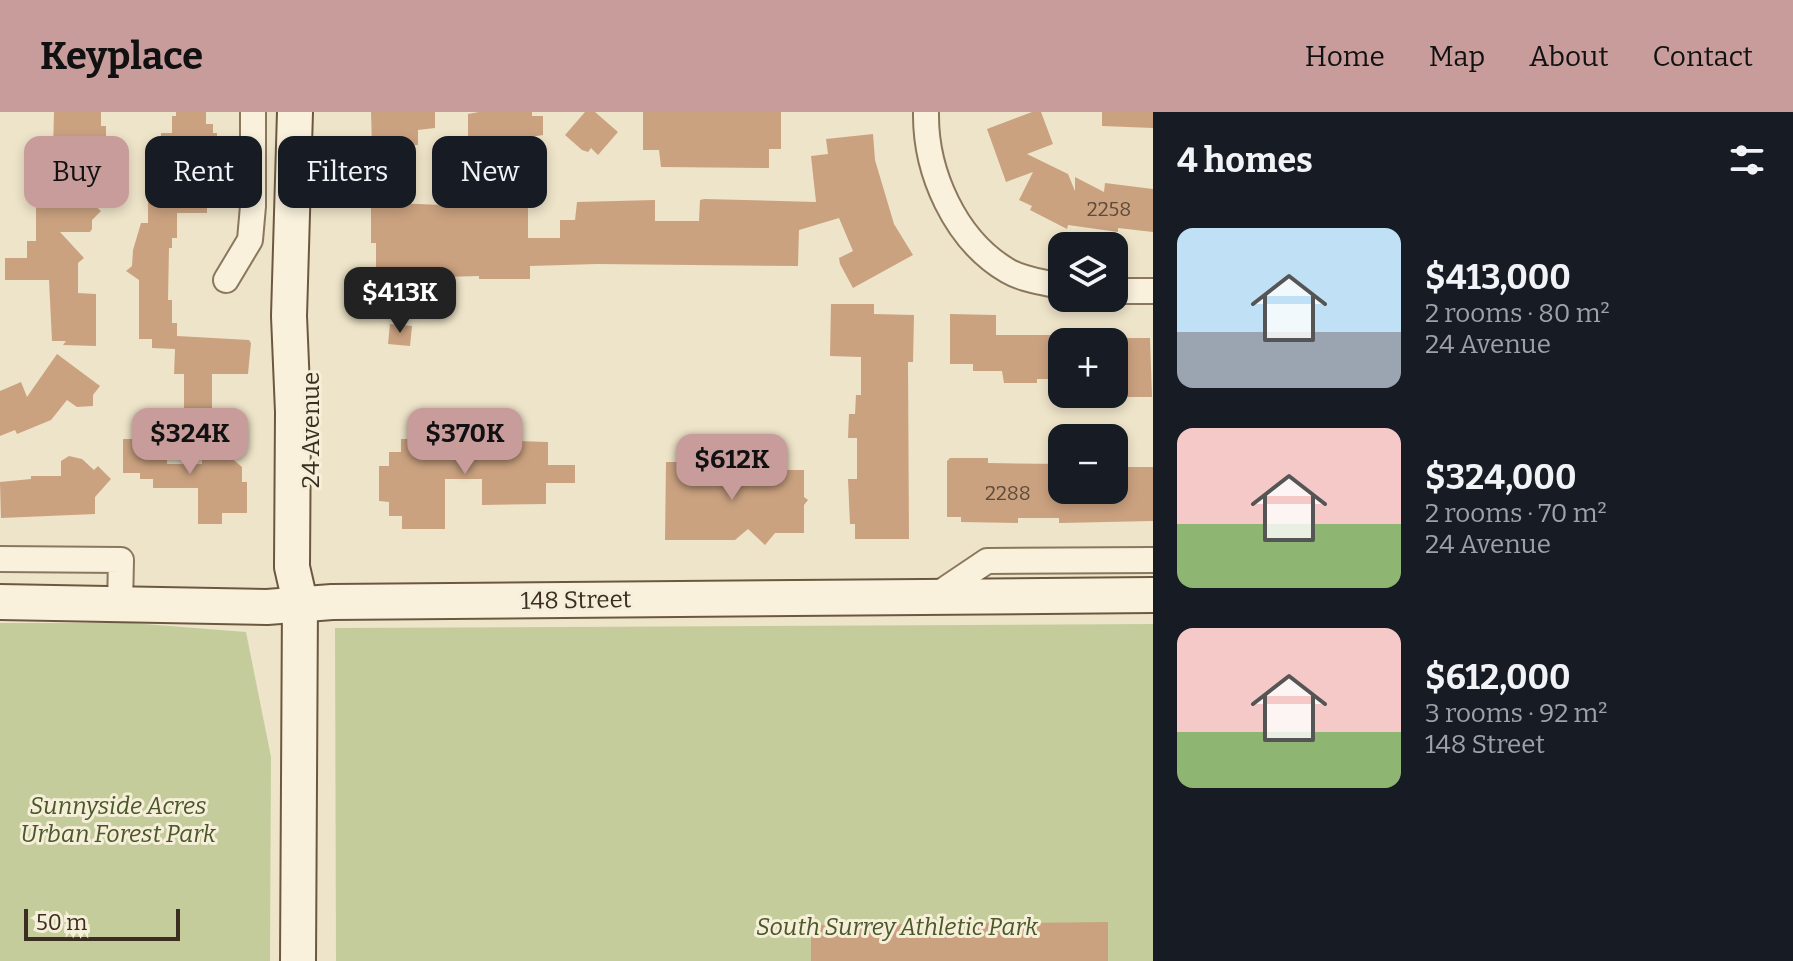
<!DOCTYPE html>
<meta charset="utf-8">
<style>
body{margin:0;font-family:Bitter,serif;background:#242831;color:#f1f3f6;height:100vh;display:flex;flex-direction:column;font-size:30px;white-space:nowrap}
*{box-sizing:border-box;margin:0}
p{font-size:26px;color:#9ea1a6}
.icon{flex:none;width:44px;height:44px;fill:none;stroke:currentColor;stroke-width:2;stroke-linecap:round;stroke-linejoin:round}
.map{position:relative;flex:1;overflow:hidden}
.sheet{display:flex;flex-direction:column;background:#171b24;width:640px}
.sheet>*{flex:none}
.hud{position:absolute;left:24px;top:24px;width:760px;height:72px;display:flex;gap:16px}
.fabs{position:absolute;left:1048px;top:120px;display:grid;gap:16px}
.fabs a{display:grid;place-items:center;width:80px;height:80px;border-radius:16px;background:#171b24;box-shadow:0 4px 12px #0003;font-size:40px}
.scale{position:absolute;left:24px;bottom:20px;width:156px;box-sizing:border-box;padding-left:8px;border:4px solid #3b2e21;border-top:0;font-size:22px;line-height:28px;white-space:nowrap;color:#3b2e21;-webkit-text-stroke:6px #f5eed8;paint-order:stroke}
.price{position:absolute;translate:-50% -68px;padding:0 18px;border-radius:16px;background:#c99c9c;color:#111;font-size:26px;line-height:52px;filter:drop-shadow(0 2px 4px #0008)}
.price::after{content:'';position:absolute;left:50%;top:48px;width:24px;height:18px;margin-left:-12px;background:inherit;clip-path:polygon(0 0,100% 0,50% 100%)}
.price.on{background:#222;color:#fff}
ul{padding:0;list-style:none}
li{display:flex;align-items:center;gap:24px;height:200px;padding:0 24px}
li span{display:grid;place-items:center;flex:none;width:224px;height:160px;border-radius:16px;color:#555}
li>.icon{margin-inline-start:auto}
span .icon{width:96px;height:96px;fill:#fffc;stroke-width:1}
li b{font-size:34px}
h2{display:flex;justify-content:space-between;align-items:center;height:96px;padding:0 24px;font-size:34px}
.chip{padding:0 28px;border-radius:16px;background:#171b24;box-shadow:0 4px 12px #0003;font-size:28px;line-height:72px}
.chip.on{background:#c99c9c;color:#111}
header{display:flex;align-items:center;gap:48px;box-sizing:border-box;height:112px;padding:0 40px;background:#c99c9c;color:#111}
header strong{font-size:38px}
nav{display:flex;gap:44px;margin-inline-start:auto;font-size:28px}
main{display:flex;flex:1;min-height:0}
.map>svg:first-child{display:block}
.green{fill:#c5cc9c}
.building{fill:#cba280}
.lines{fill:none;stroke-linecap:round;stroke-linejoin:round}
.street-casing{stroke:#8a775e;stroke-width:28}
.secondary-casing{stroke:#6c5841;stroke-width:38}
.street{stroke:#f9f1dc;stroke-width:24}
.secondary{stroke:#f9f1dc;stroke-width:34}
.labels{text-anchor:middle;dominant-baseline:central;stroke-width:6;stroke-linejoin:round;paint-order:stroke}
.number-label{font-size:20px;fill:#5f4b39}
.street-label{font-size:24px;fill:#3b2e21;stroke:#f5eed8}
.park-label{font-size:24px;font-style:italic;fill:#4a5728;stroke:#f5eed8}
</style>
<header>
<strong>Keyplace</strong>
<nav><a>Home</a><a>Map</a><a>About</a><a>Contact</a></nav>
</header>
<main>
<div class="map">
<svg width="1153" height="849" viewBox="0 0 1153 849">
<rect width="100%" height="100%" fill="#eee4c9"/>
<g class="green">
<path d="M 0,511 L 132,511 L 246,520 L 271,645 L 270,849 L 0,849 Z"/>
<path d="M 1153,512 L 1153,849 L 336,849 L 335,516 Z"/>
</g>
<g class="building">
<path d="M 54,0 L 101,0 L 101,14 L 106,14 L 106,30 L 113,35 L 107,41 L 106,63 L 92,63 L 92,91 L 101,99 L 92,108 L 92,117 L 90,120 L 60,120 L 84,146 L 78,151 L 78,181 L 96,182 L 96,234 L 63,233 L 66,229 L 52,229 L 49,168 L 5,168 L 5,146 L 27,146 L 27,129 L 36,129 L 36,93 L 38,96 L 39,86 L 44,86 L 45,72 L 66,72 L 66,38 L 53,38 Z"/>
<path d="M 176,0 L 206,0 L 206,12 L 213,12 L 213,21 L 217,21 L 217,77 L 207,77 L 207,101 L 177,101 L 177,126 L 172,126 L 172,136 L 169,136 L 168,188 L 172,188 L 172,211 L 177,211 L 177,224 L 249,228 L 251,231 L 248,262 L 212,262 L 212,318 L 184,318 L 184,262 L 174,262 L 175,237 L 152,236 L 152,227 L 139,227 L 139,168 L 126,159 L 132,154 L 133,138 L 141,111 L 148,111 L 148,85 L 159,85 L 161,21 L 172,21 L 172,4 L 176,4 Z"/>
<path d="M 371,0 L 435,0 L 435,16 L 418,18 L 418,33 L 372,34 Z"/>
<path d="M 479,0 L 532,0 L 532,4 L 543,4 L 543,23 L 513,28 L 468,26 L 468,2 Z"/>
<path d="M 585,0 L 595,0 L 618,20 L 598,43 L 591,36 L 588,40 L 582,38 L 565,23 Z"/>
<path d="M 643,0 L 781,0 L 781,37 L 769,37 L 769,56 L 661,55 L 659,38 L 643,38 Z"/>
<path d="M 1032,0 L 1041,0 L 1053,32 L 1027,42 L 1068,62 L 1075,79 L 1075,65 L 1104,80 L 1105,71 L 1153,77 L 1153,120 L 1118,116 L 1118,120 L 1068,113 L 1067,117 L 1030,98 L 1032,94 L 1019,88 L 1033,60 L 1006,70 L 987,17 Z"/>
<path d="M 1102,0 L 1153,0 L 1153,16 L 1102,14 Z"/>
<path d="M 873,22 L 875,48 L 894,112 L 913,143 L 853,176 L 840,152 L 839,146 L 853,139 L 839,106 L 799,118 L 798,154 L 597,152 L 530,154 L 530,167 L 479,167 L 479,164 L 376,167 L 376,131 L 371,131 L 371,90 L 466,94 L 466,69 L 528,67 L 528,71 L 540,71 L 540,90 L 528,90 L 528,126 L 560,126 L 560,108 L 575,108 L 577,90 L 655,88 L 655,109 L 699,109 L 700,88 L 704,87 L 816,90 L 811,44 L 828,42 L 826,27 Z"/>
<path d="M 831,192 L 874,192 L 874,202 L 914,203 L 913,250 L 908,250 L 909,427 L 855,427 L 855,412 L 850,412 L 848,367 L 857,367 L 857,326 L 848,326 L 849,302 L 855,302 L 856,283 L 861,283 L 861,245 L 830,244 Z"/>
<path d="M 950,202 L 996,203 L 996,223 L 1057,223 L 1053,267 L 1037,267 L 1037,271 L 1004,271 L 1002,259 L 973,259 L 973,252 L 950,252 Z"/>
<path d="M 390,212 L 412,214 L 410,234 L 388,232 Z"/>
<path d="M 1114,226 L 1150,226 L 1152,285 L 1127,285 L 1127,277 L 1114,277 Z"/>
<path d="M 57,242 L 100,274 L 93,283 L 93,294 L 77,295 L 67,288 L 51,308 L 17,322 L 15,318 L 0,324 L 0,279 L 21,270 L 27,285 Z"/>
<path d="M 144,321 L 167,321 L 167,352 L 202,352 L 202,343 L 229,344 L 242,355 L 242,370 L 247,370 L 247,401 L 222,401 L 222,412 L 198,412 L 198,376 L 153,376 L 153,367 L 140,367 L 140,361 L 123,361 L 123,327 L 138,327 L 144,325 Z"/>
<path d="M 401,327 L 444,327 L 444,330 L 480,331 L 480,328 L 548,330 L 548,353 L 575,353 L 575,371 L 546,371 L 546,392 L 482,393 L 482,367 L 445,367 L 445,417 L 402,417 L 402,404 L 389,404 L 389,390 L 379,389 L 379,354 L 389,354 L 389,340 L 401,340 Z"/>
<path d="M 69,344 L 82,347 L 94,358 L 98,354 L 111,367 L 95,385 L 95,402 L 1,406 L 0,370 L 31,367 L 31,364 L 61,364 L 61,349 Z"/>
<path d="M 764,346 L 776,358 L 804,358 L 804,385 L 808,388 L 804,393 L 804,421 L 775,421 L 765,433 L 748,417 L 735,428 L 665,428 L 666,350 L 726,350 L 726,361 L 749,361 Z"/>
<path d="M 950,346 L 988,346 L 988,351 L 1062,352 L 1062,378 L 1114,378 L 1114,355 L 1153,355 L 1153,409 L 1059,411 L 1059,406 L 1018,406 L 1018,411 L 961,410 L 961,405 L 947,405 L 947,349 Z"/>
<path d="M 1108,810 L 1108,849 L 811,849 L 811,813 Z"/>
</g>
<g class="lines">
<g class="street-casing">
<g id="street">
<path d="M 926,0 C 925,60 955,128 1008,159 C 1023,168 1046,170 1062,175"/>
<path d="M 226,168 L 250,128 L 253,94 L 253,0"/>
<path d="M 1114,179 L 1153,179"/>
<path d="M 0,447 L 121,448 L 120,493"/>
<path d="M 935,484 L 987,449 L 1153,448"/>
</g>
</g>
<g class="secondary-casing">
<g id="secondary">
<path d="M 295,0 L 289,204 L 293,300 L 292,455 L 300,490 L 298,849"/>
<path d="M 0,490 L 267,495 L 332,490 L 1153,483"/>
</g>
</g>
<use href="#street" class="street"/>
<use href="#secondary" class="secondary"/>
</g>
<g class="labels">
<g class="number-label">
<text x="1109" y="97">2258</text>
<text x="1008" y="381">2288</text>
</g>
<g class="street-label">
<text transform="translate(311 318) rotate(-90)">24 Avenue</text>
<text transform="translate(576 488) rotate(-1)">148 Street</text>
</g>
<g class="park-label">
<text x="118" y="694">Sunnyside Acres<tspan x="118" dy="28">Urban Forest Park</tspan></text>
<text x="897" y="815">South Surrey Athletic Park</text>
</g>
</g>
</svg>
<div class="fabs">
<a><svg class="icon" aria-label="layers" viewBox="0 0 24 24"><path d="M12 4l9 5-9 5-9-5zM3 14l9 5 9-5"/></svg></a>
<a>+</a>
<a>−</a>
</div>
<div class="scale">50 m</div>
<b class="price on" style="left:400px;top:223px">$413K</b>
<b class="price" style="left:190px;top:364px">$324K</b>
<b class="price" style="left:465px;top:364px">$370K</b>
<b class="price" style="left:732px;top:390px">$612K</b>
<div class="hud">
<a class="chip on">Buy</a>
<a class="chip">Rent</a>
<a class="chip">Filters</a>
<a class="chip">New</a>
</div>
</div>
<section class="sheet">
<h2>4 homes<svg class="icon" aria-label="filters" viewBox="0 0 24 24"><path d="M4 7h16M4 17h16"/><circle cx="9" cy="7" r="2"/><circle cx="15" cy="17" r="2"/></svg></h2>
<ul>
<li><span style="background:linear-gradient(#bfe0f5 65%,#9aa5b1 0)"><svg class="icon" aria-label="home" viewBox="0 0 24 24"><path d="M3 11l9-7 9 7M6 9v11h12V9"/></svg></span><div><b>$413,000</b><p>2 rooms · 80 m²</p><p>24 Avenue</p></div></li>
<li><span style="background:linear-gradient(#f6c9c9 60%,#8fb573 0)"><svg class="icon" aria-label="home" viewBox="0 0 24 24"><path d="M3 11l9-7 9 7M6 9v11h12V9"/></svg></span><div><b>$324,000</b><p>2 rooms · 70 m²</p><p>24 Avenue</p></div></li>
<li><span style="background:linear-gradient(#f6c9c9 65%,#8fb573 0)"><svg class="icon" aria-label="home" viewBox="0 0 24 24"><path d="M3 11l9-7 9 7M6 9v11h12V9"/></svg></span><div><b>$612,000</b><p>3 rooms · 92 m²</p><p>148 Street</p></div></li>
</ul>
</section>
</main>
